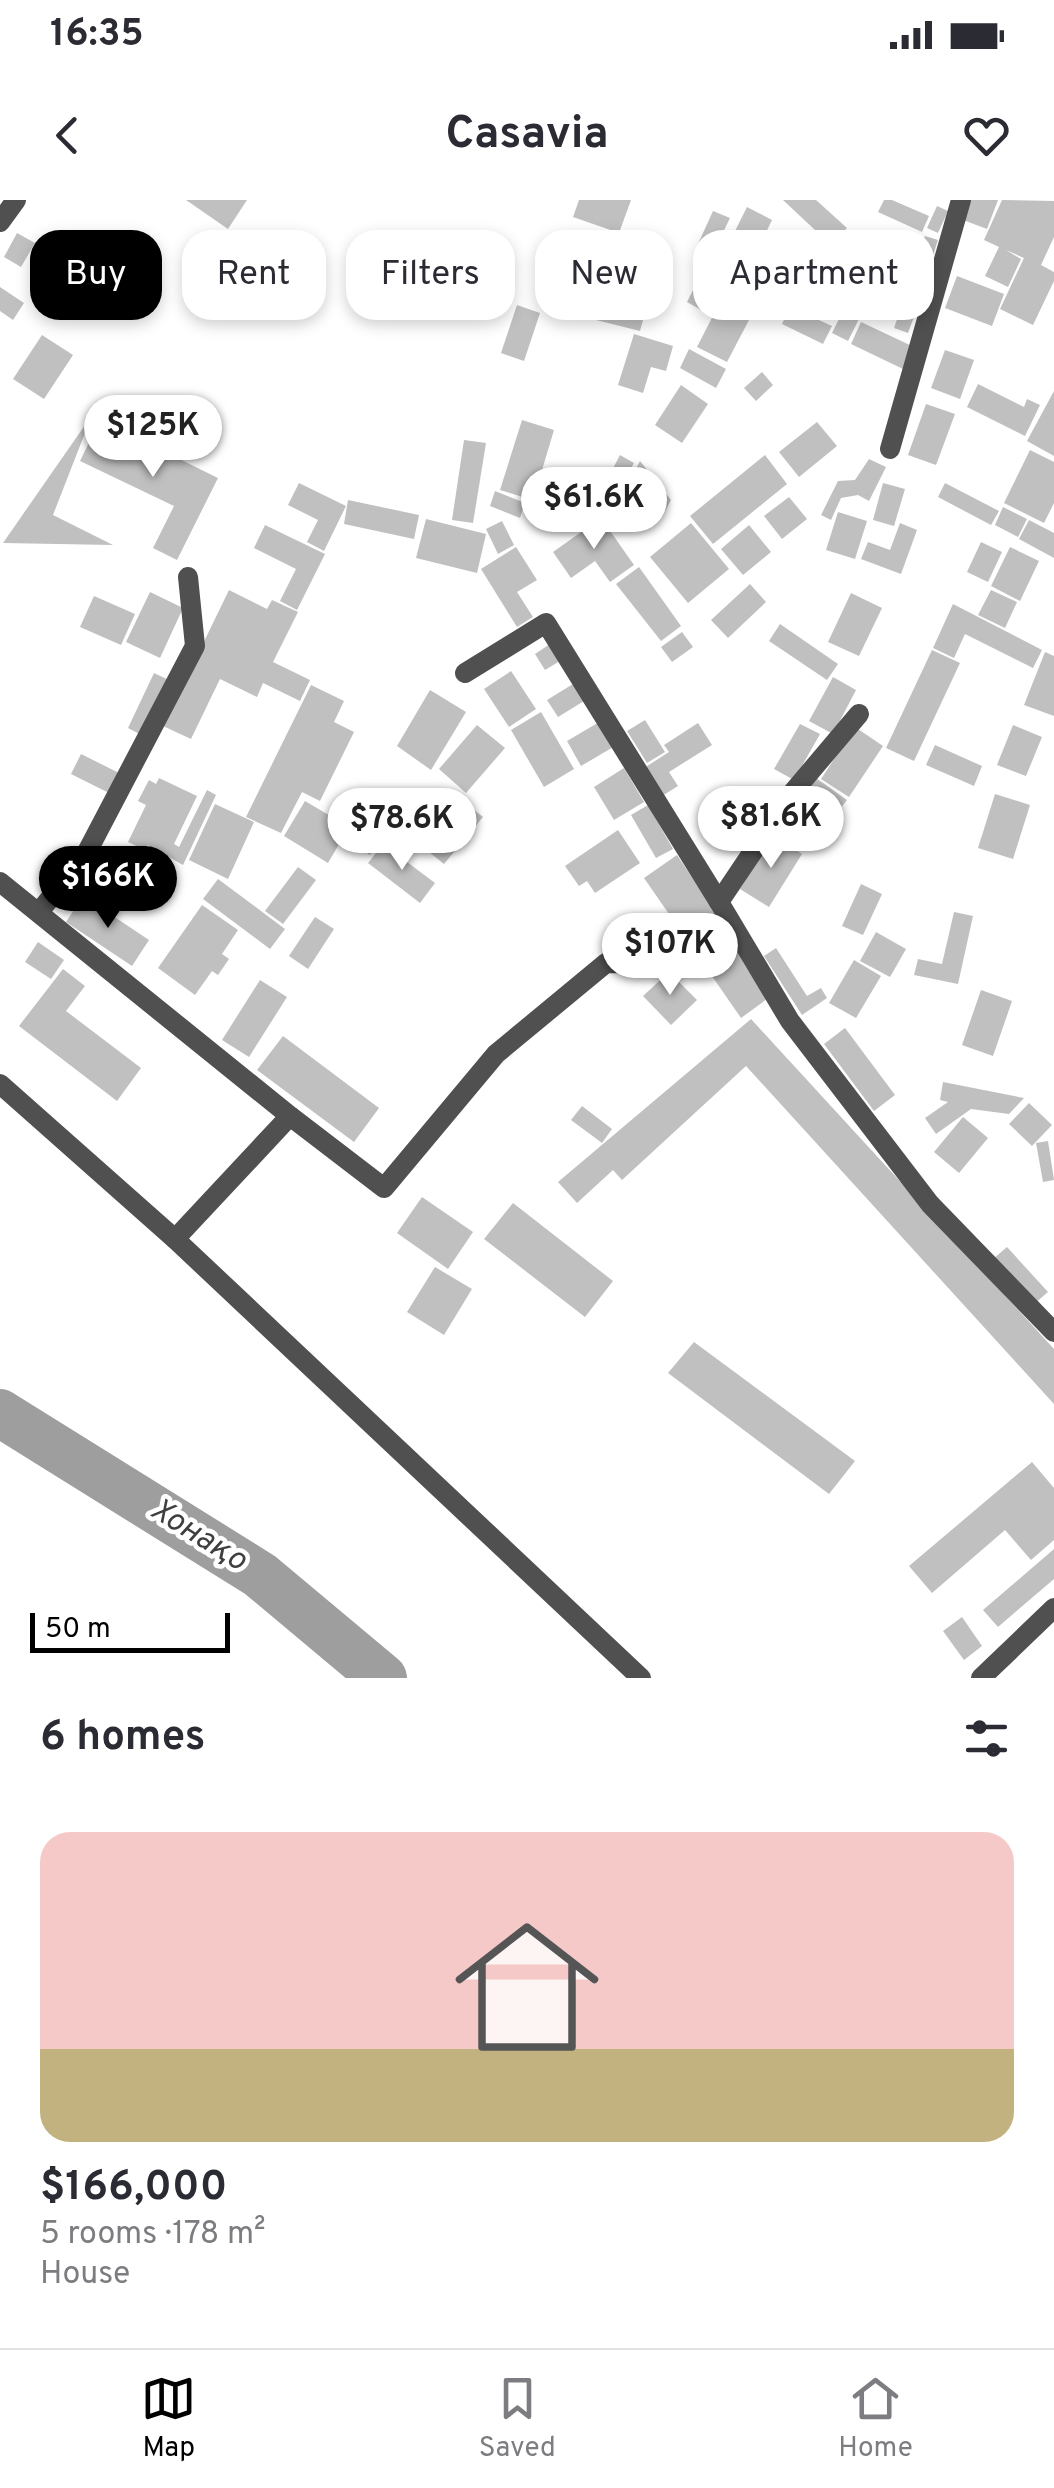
<!DOCTYPE html>
<meta charset="utf-8">
<style>
body{margin:0;font-family:Overpass,sans-serif;background:#f7f7f7;color:#2b2b33;height:100vh;display:flex;flex-direction:column;font-size:38px;white-space:nowrap}
*{box-sizing:border-box;margin:0}
p{font-size:32px;color:#7c7c81}
.icon{flex:none;width:55px;height:55px;fill:none;stroke:currentColor;stroke-width:2;stroke-linecap:round;stroke-linejoin:round}
.map{position:relative;height:1478px;overflow:hidden}
.panel{display:flex;flex-direction:column;background:#fff;flex:1}
.panel>*{flex:none}
.banner{position:absolute;left:30px;top:30px;width:995px;height:90px;display:flex;gap:20px}
.scale{position:absolute;left:30px;bottom:25px;width:200px;box-sizing:border-box;padding-left:10px;border:5px solid #000;border-top:0;font-size:28px;line-height:35px;white-space:nowrap;color:#000;-webkit-text-stroke:8px #fff;paint-order:stroke}
.price{position:absolute;translate:-50% -85px;padding:0 22px;border-radius:35px;background:#fff;color:#222;font-size:32px;line-height:65px;filter:drop-shadow(0 2px 5px #0008)}
.price::after{content:'';position:absolute;left:50%;top:60px;width:30px;height:22px;margin-left:-15px;background:inherit;clip-path:polygon(0 0,100% 0,50% 100%)}
.price.selected{background:#000;color:#fff}
ul{padding:0;list-style:none}
li{display:grid;align-content:center;gap:20px;height:530px;padding:0 40px}
li+li{border-top:2px solid #e1e1e2}
li span{display:grid;place-items:center;height:310px;border-radius:30px;color:#555}
li>.icon{margin-inline-start:auto}
span .icon{width:180px;height:180px;fill:#fffc;stroke-width:1}
li b{font-size:42px}
h2{display:flex;justify-content:space-between;align-items:center;height:120px;padding:0 40px;font-size:42px}
.chip{padding:0 35px;border-radius:30px;background:#fff;box-shadow:0 5px 15px #0003;font-size:35px;line-height:90px}
.chip.selected{background:#000;color:#fff}
.status{display:flex;justify-content:space-between;align-items:center;height:70px;padding:0 50px;background:#fff;direction:ltr}
.status svg{height:28px;fill:currentColor}
header{display:flex;justify-content:space-between;align-items:center;height:130px;padding:0 40px;background:#fff;font-size:45px;font-weight:700}
.tab-bar{display:flex;justify-content:space-around;align-items:center;height:140px;border-top:2px solid #e1e1e2;background:#fff;font-size:28px;color:#7c7c81}
.tab-bar a{display:grid;justify-items:center;gap:5px}
.tab-bar .selected{color:#000}
.map>svg:first-child{display:block}
.lines{fill:none;stroke-linecap:round;stroke-linejoin:round}
.river{stroke:#9e9e9e;stroke-width:48}
.building{fill:#c0c0c0}
.minor{stroke:#505050;stroke-width:20}
.labels{text-anchor:middle;dominant-baseline:central;stroke-width:9;stroke-linejoin:round;paint-order:stroke}
.water-label{font-size:32px;font-style:italic;fill:#3f3f3f;stroke:#fff}
</style>
<div class="status"><b>16:35</b><svg viewBox="0 0 49 12"><path d="M0 12V9h3v3zM5 12V6h3v6zM10 12V3h3v9zM15 12V0h3v12zM26 1h20v11H26zM47 4h2v5h-2z"/></svg></div>
<header><svg class="icon" aria-label="back" viewBox="0 0 24 24"><path d="M15 5l-7 7 7 7"/></svg>Casavia<svg class="icon" aria-label="heart" viewBox="0 0 24 24"><path d="M12 20l-8-8c-3-5 5-10 8-4 3-6 11-1 8 4z"/></svg></header>
<div class="map">
<svg width="1054" height="1478" viewBox="0 0 1054 1478">
<rect width="100%" height="100%" fill="#fff"/>
<g class="lines">
<path class="river" d="M 0,1213 L 260,1375 L 383,1478"/>
</g>
<g class="building">
<path d="M 186,0 L 247,0 L 228,29 Z"/>
<path d="M 579,0 L 631,0 L 619,33 L 573,17 Z"/>
<path d="M 783,0 L 816,0 L 847,28 L 831,45 Z"/>
<path d="M 884,0 L 892,0 L 929,16 L 922,32 L 878,12 Z"/>
<path d="M 971,0 L 998,0 L 987,29 L 963,20 Z"/>
<path d="M 1002,0 L 1054,1 L 1054,37 L 1041,65 L 1054,72 L 1054,81 L 1033,125 L 1000,109 L 1024,58 L 1006,50 L 1021,59 L 1008,87 L 985,76 L 999,47 L 984,40 Z"/>
<path d="M 937,6 L 948,11 L 938,33 L 927,28 Z"/>
<path d="M 747,7 L 772,20 L 759,47 L 733,35 Z"/>
<path d="M 713,11 L 730,18 L 714,51 L 698,44 Z"/>
<path d="M 17,33 L 35,43 L 21,67 L 4,57 Z"/>
<path d="M 925,36 L 938,40 L 926,76 L 896,66 L 901,52 L 917,57 Z"/>
<path d="M 727,54 L 760,70 L 754,84 L 721,68 Z"/>
<path d="M 721,73 L 736,79 L 725,105 L 710,99 Z"/>
<path d="M 957,76 L 1004,94 L 992,126 L 945,108 Z"/>
<path d="M 577,80 L 649,98 L 640,131 L 568,113 Z"/>
<path d="M 910,82 L 925,87 L 908,133 L 894,128 Z"/>
<path d="M 0,87 L 24,103 L 13,120 L 0,111 Z"/>
<path d="M 694,88 L 709,95 L 701,110 L 687,102 Z"/>
<path d="M 719,104 L 749,120 L 727,162 L 697,147 Z"/>
<path d="M 517,105 L 540,113 L 524,161 L 501,153 Z"/>
<path d="M 790,107 L 832,126 L 823,144 L 782,124 Z"/>
<path d="M 843,111 L 859,119 L 848,141 L 832,133 Z"/>
<path d="M 861,122 L 914,147 L 903,169 L 851,144 Z"/>
<path d="M 634,134 L 673,146 L 666,171 L 651,167 L 643,193 L 618,185 Z"/>
<path d="M 42,135 L 73,155 L 44,199 L 13,179 Z"/>
<path d="M 689,149 L 726,169 L 716,188 L 680,168 Z"/>
<path d="M 945,150 L 974,160 L 960,199 L 931,188 Z"/>
<path d="M 762,172 L 773,185 L 756,201 L 744,188 Z"/>
<path d="M 978,184 L 1024,207 L 1027,199 L 1040,205 L 1025,236 L 967,207 Z"/>
<path d="M 681,185 L 708,204 L 682,243 L 655,225 Z"/>
<path d="M 1054,191 L 1054,256 L 1027,241 Z"/>
<path d="M 926,204 L 955,214 L 936,265 L 908,255 Z"/>
<path d="M 92,215 L 53,315 L 113,345 L 3,343 Z"/>
<path d="M 100,220 L 218,278 L 177,360 L 153,348 L 174,306 L 80,261 Z"/>
<path d="M 522,220 L 554,230 L 533,300 L 500,290 Z"/>
<path d="M 817,222 L 837,246 L 799,277 L 779,252 Z"/>
<path d="M 464,240 L 486,243 L 473,323 L 452,320 Z"/>
<path d="M 1030,250 L 1054,262 L 1054,303 L 1044,323 L 1004,303 Z"/>
<path d="M 620,255 L 634,263 L 621,287 L 607,280 Z"/>
<path d="M 765,255 L 787,284 L 713,344 L 690,316 Z"/>
<path d="M 869,259 L 886,267 L 869,301 L 858,295 L 841,298 L 831,320 L 821,315 L 838,281 L 855,280 Z"/>
<path d="M 640,261 L 671,300 L 662,317 L 629,281 Z"/>
<path d="M 299,283 L 346,306 L 324,351 L 307,342 L 318,320 L 288,305 Z"/>
<path d="M 883,283 L 905,289 L 894,326 L 873,320 Z"/>
<path d="M 945,283 L 999,311 L 991,325 L 938,297 Z"/>
<path d="M 495,291 L 525,303 L 520,318 L 490,306 Z"/>
<path d="M 789,297 L 807,319 L 782,339 L 764,316 Z"/>
<path d="M 348,300 L 419,315 L 414,339 L 344,324 Z"/>
<path d="M 1003,307 L 1027,319 L 1018,337 L 995,325 Z"/>
<path d="M 838,312 L 867,321 L 855,359 L 826,350 Z"/>
<path d="M 601,318 L 634,365 L 610,382 L 595,361 L 571,378 L 553,352 Z"/>
<path d="M 426,319 L 486,334 L 477,373 L 416,358 Z"/>
<path d="M 1029,320 L 1054,333 L 1054,358 L 1019,339 Z"/>
<path d="M 502,321 L 514,345 L 498,354 L 486,329 Z"/>
<path d="M 691,323 L 729,369 L 688,403 L 650,357 Z"/>
<path d="M 900,323 L 917,330 L 901,374 L 861,359 L 868,342 L 890,350 Z"/>
<path d="M 265,325 L 325,354 L 297,410 L 280,401 L 296,369 L 254,348 Z"/>
<path d="M 749,325 L 771,352 L 743,375 L 721,349 Z"/>
<path d="M 981,342 L 1002,352 L 988,382 L 967,372 Z"/>
<path d="M 516,347 L 537,380 L 517,392 L 533,417 L 517,427 L 481,369 Z"/>
<path d="M 1010,347 L 1039,361 L 1020,401 L 991,386 Z"/>
<path d="M 639,367 L 681,426 L 661,441 L 616,384 Z"/>
<path d="M 750,384 L 766,402 L 728,438 L 711,420 Z"/>
<path d="M 229,390 L 267,409 L 272,400 L 298,412 L 273,462 L 310,480 L 300,501 L 263,483 L 257,497 L 220,479 L 191,539 L 163,526 Z"/>
<path d="M 991,390 L 1017,402 L 1005,428 L 978,415 Z"/>
<path d="M 150,392 L 183,408 L 160,458 L 126,442 Z"/>
<path d="M 851,393 L 882,408 L 859,456 L 828,442 Z"/>
<path d="M 94,396 L 135,414 L 121,445 L 80,427 Z"/>
<path d="M 953,404 L 1042,450 L 1033,468 L 965,434 L 954,458 L 933,448 Z"/>
<path d="M 780,424 L 838,464 L 827,480 L 769,441 Z"/>
<path d="M 682,432 L 693,447 L 672,462 L 661,447 Z"/>
<path d="M 550,444 L 560,461 L 545,470 L 535,454 Z"/>
<path d="M 932,450 L 960,463 L 914,561 L 886,548 Z"/>
<path d="M 1045,452 L 1054,456 L 1054,516 L 1024,505 Z"/>
<path d="M 511,471 L 536,509 L 509,527 L 484,489 Z"/>
<path d="M 154,473 L 171,481 L 145,537 L 128,528 Z"/>
<path d="M 833,477 L 856,490 L 833,534 L 809,521 Z"/>
<path d="M 573,484 L 584,501 L 558,517 L 547,500 Z"/>
<path d="M 311,485 L 344,501 L 334,522 L 354,532 L 320,601 L 302,592 L 281,633 L 246,617 Z"/>
<path d="M 430,490 L 466,512 L 431,570 L 397,546 Z"/>
<path d="M 541,512 L 574,569 L 544,587 L 511,530 Z"/>
<path d="M 645,520 L 665,552 L 647,563 L 627,531 Z"/>
<path d="M 601,521 L 615,546 L 581,566 L 567,541 Z"/>
<path d="M 698,523 L 712,545 L 669,572 L 678,586 L 662,596 L 644,568 L 669,552 L 664,545 Z"/>
<path d="M 800,524 L 820,534 L 794,580 L 774,569 Z"/>
<path d="M 477,525 L 505,548 L 466,593 L 439,569 Z"/>
<path d="M 1013,525 L 1042,537 L 1026,576 L 997,565 Z"/>
<path d="M 855,527 L 883,546 L 849,597 L 821,579 Z"/>
<path d="M 935,545 L 982,566 L 974,586 L 926,565 Z"/>
<path d="M 81,554 L 119,573 L 109,593 L 71,574 Z"/>
<path d="M 624,568 L 644,602 L 614,620 L 594,587 Z"/>
<path d="M 159,578 L 197,596 L 174,644 L 179,647 L 207,590 L 216,595 L 183,665 L 148,645 L 145,650 L 128,642 L 146,605 L 138,601 L 149,580 L 156,584 Z"/>
<path d="M 816,578 L 847,600 L 833,618 L 803,596 Z"/>
<path d="M 764,588 L 779,597 L 758,634 L 743,626 Z"/>
<path d="M 995,594 L 1030,605 L 1013,659 L 978,648 Z"/>
<path d="M 305,601 L 349,627 L 328,663 L 284,636 Z"/>
<path d="M 215,604 L 254,622 L 228,679 L 189,660 Z"/>
<path d="M 468,605 L 483,617 L 444,664 L 429,652 Z"/>
<path d="M 648,605 L 673,649 L 656,658 L 631,615 Z"/>
<path d="M 367,607 L 390,621 L 370,655 L 347,640 Z"/>
<path d="M 618,630 L 640,663 L 595,693 L 587,681 L 579,686 L 565,666 Z"/>
<path d="M 773,635 L 802,654 L 769,707 L 740,689 Z"/>
<path d="M 383,644 L 435,683 L 420,703 L 368,663 Z"/>
<path d="M 677,655 L 771,796 L 741,818 L 644,678 Z"/>
<path d="M 298,667 L 316,680 L 283,724 L 265,711 Z"/>
<path d="M 218,679 L 285,729 L 270,749 L 203,699 Z"/>
<path d="M 861,684 L 882,694 L 863,735 L 842,726 Z"/>
<path d="M 83,696 L 149,740 L 132,766 L 66,722 Z"/>
<path d="M 202,705 L 238,730 L 222,754 L 229,759 L 218,775 L 212,771 L 195,795 L 158,768 Z"/>
<path d="M 954,712 L 973,716 L 958,784 L 914,775 L 918,759 L 942,764 Z"/>
<path d="M 315,717 L 334,729 L 308,769 L 289,756 Z"/>
<path d="M 876,732 L 906,749 L 890,777 L 860,761 Z"/>
<path d="M 38,742 L 64,760 L 51,779 L 25,762 Z"/>
<path d="M 776,748 L 807,796 L 821,788 L 827,798 L 802,815 L 764,756 Z"/>
<path d="M 854,760 L 881,776 L 856,818 L 829,803 Z"/>
<path d="M 63,769 L 85,786 L 66,811 L 141,868 L 117,901 L 19,826 Z"/>
<path d="M 669,772 L 697,800 L 671,825 L 643,796 Z"/>
<path d="M 260,780 L 287,797 L 249,857 L 222,840 Z"/>
<path d="M 981,790 L 1012,801 L 993,856 L 962,845 Z"/>
<path d="M 751,819 L 1054,1149 L 1054,1204 L 746,866 L 622,980 L 613,970 L 577,1003 L 558,982 Z"/>
<path d="M 845,828 L 895,895 L 874,911 L 824,844 Z"/>
<path d="M 283,836 L 379,908 L 354,942 L 257,870 Z"/>
<path d="M 943,882 L 1024,898 L 1009,914 L 971,909 L 936,934 L 925,918 L 948,902 L 940,900 Z"/>
<path d="M 1029,903 L 1052,925 L 1032,946 L 1009,924 Z"/>
<path d="M 582,906 L 612,929 L 602,943 L 571,920 Z"/>
<path d="M 963,917 L 988,938 L 959,973 L 934,952 Z"/>
<path d="M 1048,941 L 1054,980 L 1043,982 L 1036,943 Z"/>
<path d="M 422,997 L 473,1032 L 448,1069 L 397,1033 Z"/>
<path d="M 513,1003 L 613,1081 L 585,1117 L 484,1039 Z"/>
<path d="M 1007,1047 L 1048,1092 L 1034,1104 L 993,1059 Z"/>
<path d="M 435,1067 L 472,1089 L 444,1135 L 407,1112 Z"/>
<path d="M 694,1142 L 855,1261 L 829,1294 L 668,1173 Z"/>
<path d="M 1032,1262 L 1054,1288 L 1054,1340 L 1031,1360 L 1005,1330 L 932,1393 L 909,1366 Z"/>
<path d="M 1054,1349 L 1054,1379 L 998,1427 L 983,1410 Z"/>
<path d="M 962,1417 L 982,1446 L 964,1460 L 943,1431 Z"/>
</g>
<g class="lines">
<g class="minor">
<path d="M 0,22 L 16,0"/>
<path d="M 890,249 L 961,0"/>
<path d="M 465,473 L 546,423 L 719,702"/>
<path d="M 859,514 L 793,592 L 719,702 L 790,821 L 930,1004 L 1054,1132"/>
<path d="M 0,682 L 290,916 L 384,988 L 496,854 L 606,763 L 648,764"/>
<path d="M 39,712 L 86,654 L 195,446 L 188,377"/>
<path d="M 0,884 L 175,1039 L 641,1478"/>
<path d="M 175,1039 L 290,916"/>
<path d="M 981,1478 L 1054,1408"/>
</g>
</g>
<g class="labels">
<g class="water-label">
<text transform="translate(198 1336) rotate(32)">Хонақо</text>
</g>
</g>
</svg>
<div class="scale">50 m</div>
<b class="price" style="left:153px;top:280px">$125K</b>
<b class="price" style="left:594px;top:352px">$61.6K</b>
<b class="price" style="left:771px;top:671px">$81.6K</b>
<b class="price" style="left:402px;top:673px">$78.6K</b>
<b class="price selected" style="left:108px;top:731px">$166K</b>
<b class="price" style="left:670px;top:798px">$107K</b>
<div class="banner">
<a class="chip selected">Buy</a>
<a class="chip">Rent</a>
<a class="chip">Filters</a>
<a class="chip">New</a>
<a class="chip">Apartment</a>
</div>
</div>
<section class="panel">
<h2>6 homes<svg class="icon" aria-label="filters" viewBox="0 0 24 24"><path d="M4 7h16M4 17h16"/><circle cx="9" cy="7" r="2"/><circle cx="15" cy="17" r="2"/></svg></h2>
<ul>
<li><span style="background:linear-gradient(#f6c9c9 70%,#c2b280 0)"><svg class="icon" aria-label="home" viewBox="0 0 24 24"><path d="M3 11l9-7 9 7M6 9v11h12V9"/></svg></span><div><b>$166,000</b><p>5 rooms · 178 m²</p><p>House</p></div></li>
</ul>
</section>
<nav class="tab-bar">
<a class="selected"><svg class="icon" aria-label="map" viewBox="0 0 24 24"><path d="M3 6l6-2 6 2 6-2v14l-6 2-6-2-6 2zM9 4v14M15 6v14"/></svg>Map</a>
<a><svg class="icon" aria-label="saved" viewBox="0 0 24 24"><path d="M7 4h10v16l-5-4-5 4z"/></svg>Saved</a>
<a><svg class="icon" aria-label="home" viewBox="0 0 24 24"><path d="M3 11l9-7 9 7M6 9v11h12V9"/></svg>Home</a>
</nav>
